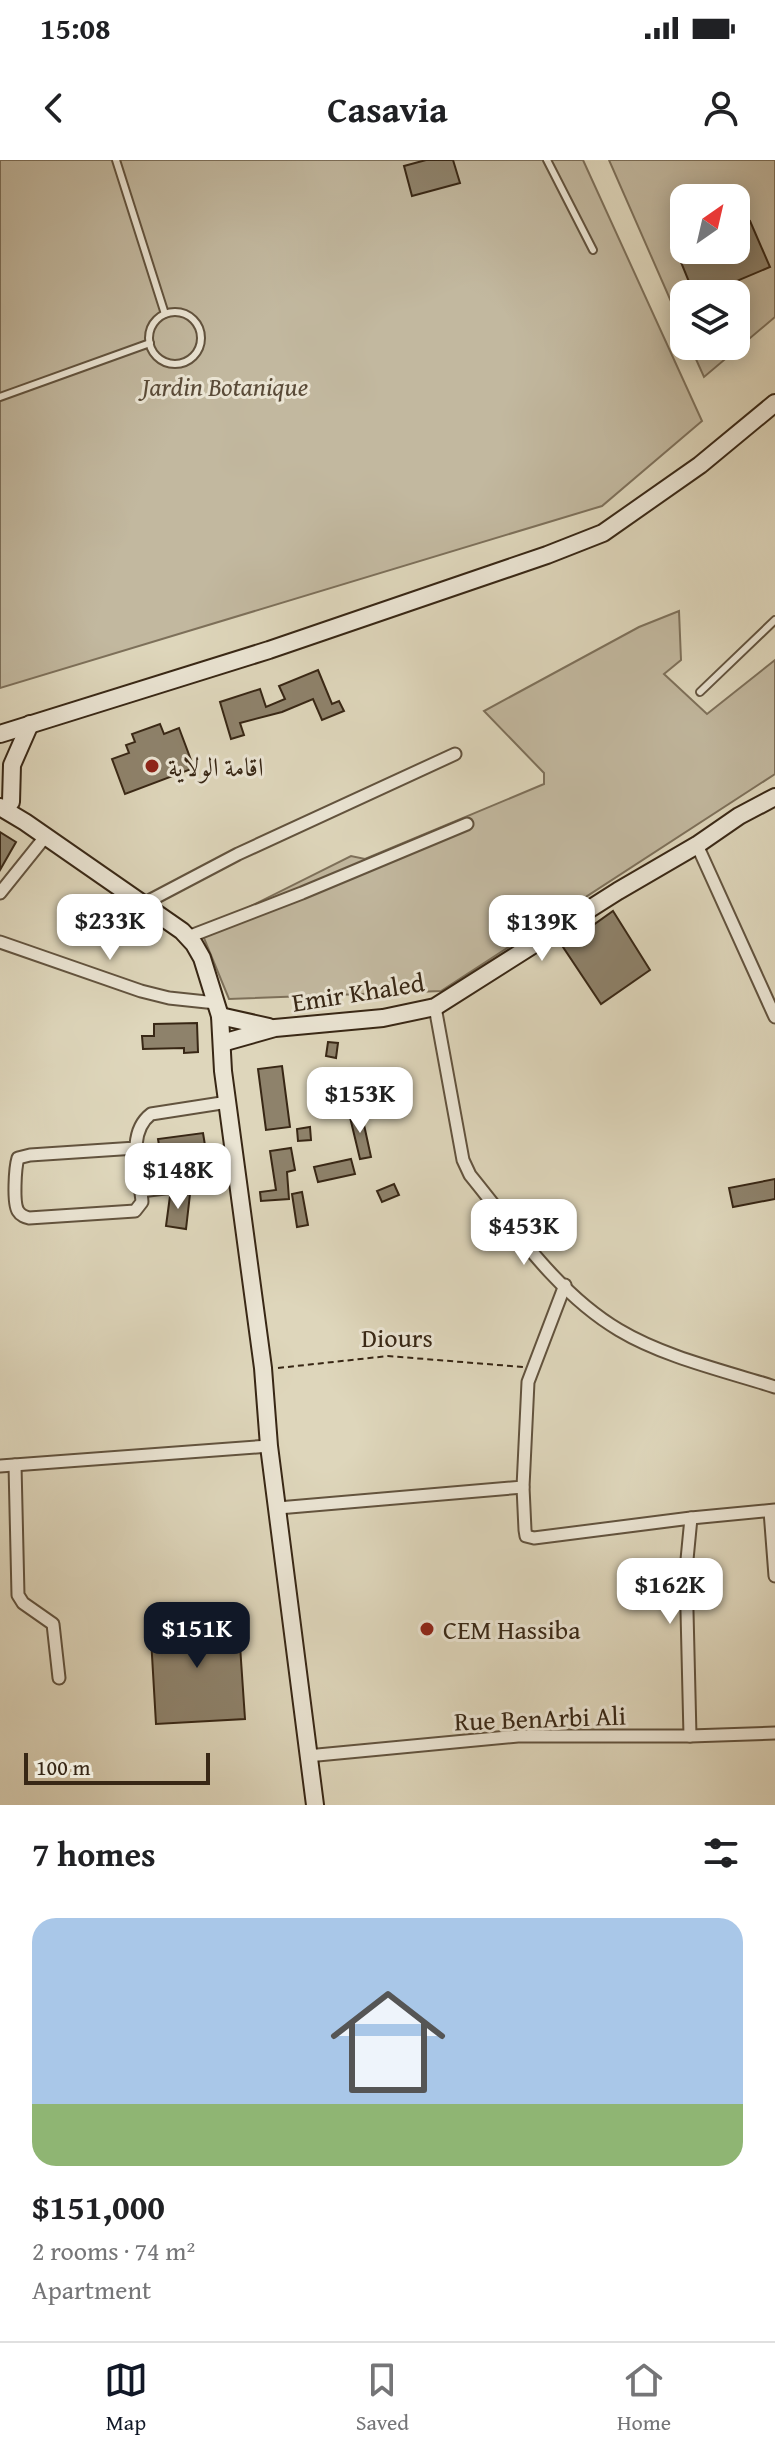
<!DOCTYPE html>
<meta charset="utf-8">
<style>
body{margin:0;font-family:"Gentium Book Plus",Amiri,serif;background:#f6f6f6;color:#202124;height:100vh;display:flex;flex-direction:column;font-size:30px;white-space:nowrap}
*{box-sizing:border-box;margin:0}
p{font-size:26px;color:#757577}
.icon{flex:none;width:44px;height:44px;fill:none;stroke:currentColor;stroke-width:2;stroke-linecap:round;stroke-linejoin:round}
.map{position:relative;height:1645px;overflow:hidden}
.drawer{display:flex;flex-direction:column;background:#fff;flex:1}
.drawer>*{flex:none}
.needle{width:52px;rotate:34deg}
.fabs{position:absolute;left:670px;top:24px;display:grid;gap:16px}
.fabs a{display:grid;place-items:center;width:80px;height:80px;border-radius:16px;background:#fff;box-shadow:0 4px 20px #0003;font-size:40px}
.scale{position:absolute;left:24px;bottom:20px;width:186px;box-sizing:border-box;padding-left:8px;border:4px solid #382715;border-top:0;font-size:22px;line-height:28px;white-space:nowrap;color:#382715;-webkit-text-stroke:6px #eae4d3;paint-order:stroke}
.price{position:absolute;translate:-50% -68px;padding:0 18px;border-radius:16px;background:#fff;color:#222;font-size:26px;line-height:52px;filter:drop-shadow(0 2px 4px #0008)}
.price::after{content:'';position:absolute;left:50%;top:48px;width:24px;height:18px;margin-left:-12px;background:inherit;clip-path:polygon(0 0,100% 0,50% 100%)}
.price.current{background:#111827;color:#fff}
ul{padding:0;list-style:none}
li{display:grid;align-content:center;gap:16px;height:424px;padding:0 32px}
li span{display:grid;place-items:center;height:248px;border-radius:24px;color:#555}
li>.icon{margin-inline-start:auto}
span .icon{width:144px;height:144px;fill:#fffc;stroke-width:1}
li b{font-size:34px}
h2{display:flex;justify-content:space-between;align-items:center;height:96px;padding:0 32px;font-size:34px}
.status{display:flex;justify-content:space-between;align-items:center;height:56px;padding:0 40px;background:#fff;direction:ltr}
.status svg{height:22px;fill:currentColor}
header{display:flex;justify-content:space-between;align-items:center;height:104px;padding:0 32px;background:#fff;font-size:36px;font-weight:600}
.tab-bar{display:flex;justify-content:space-around;align-items:center;height:112px;border-top:2px solid #e0e0e0;background:#fff;font-size:22px;color:#757577}
.tab-bar a{display:grid;justify-items:center;gap:4px}
.tab-bar .current{color:#111827}
.map>svg:first-child{display:block}
.green{fill:#c2b89f;stroke:#7d705a;stroke-width:2;fill-rule:evenodd}
.building{fill:#8e826b;stroke:#382715;stroke-width:2}
.lines{fill:none;stroke-linecap:round;stroke-linejoin:round}
.lane-casing{stroke:#62533e;stroke-width:10}
.street-casing{stroke:#62533e;stroke-width:15}
.secondary-casing{stroke:#382715;stroke-width:20}
.path{stroke:#382715;stroke-width:2;stroke-dasharray:6 4;stroke-linecap:butt}
.lane{stroke:#eae4d3;stroke-width:6}
.street{stroke:#eae4d3;stroke-width:11}
.secondary{stroke:#eae4d3;stroke-width:16}
.poi-dot{fill:#8f2418;stroke:#eae4d3;stroke-width:3}
.labels{text-anchor:middle;dominant-baseline:central;stroke-width:6;stroke-linejoin:round;paint-order:stroke}
.park-label{font-size:26px;font-style:italic;fill:#5a4b38;stroke:#eae4d3}
.poi-label{font-size:26px;fill:#382715;stroke:#eae4d3;text-anchor:start}
.street-label{font-size:26px;fill:#382715;stroke:#eae4d3}
</style>
<div class="status"><b>15:08</b><svg viewBox="0 0 49 12"><path d="M0 12V9h3v3zM5 12V6h3v6zM10 12V3h3v9zM15 12V0h3v12zM26 1h20v11H26zM47 4h2v5h-2z"/></svg></div>
<header><svg class="icon" aria-label="back" viewBox="0 0 24 24"><path d="M15 5l-7 7 7 7"/></svg>Casavia<svg class="icon" aria-label="person" viewBox="0 0 24 24"><circle cx="12" cy="8" r="4"/><path d="M4 21q1-7 8-7t8 7"/></svg></header>
<div class="map">
<svg width="775" height="1645" viewBox="0 0 775 1645">
<rect width="100%" height="100%" fill="#ded6bb"/>
<filter id="stains"><feTurbulence type="fractalNoise" baseFrequency=".0025" numOctaves="4"/><feColorMatrix values="0 0 0 0 .2 0 0 0 0 .09 0 0 0 0 .02 0 0 0 .5 -.17"/></filter>
<radialGradient id="worn" r=".72"><stop offset=".6" stop-color="#630" stop-opacity="0"/><stop offset="1" stop-color="#630" stop-opacity=".3"/></radialGradient>
<g class="green">
<path d="M 0,0 L 583,0 L 702,261 L 602,346 L 0,528 Z"/>
<path d="M 609,0 L 775,0 L 775,157 L 704,217 L 690,186 L 736,186 L 736,134 L 684,134 L 684,171 ZM 684,38 L 736,38 L 736,90 L 684,90 Z"/>
<path d="M 679,451 L 681,500 L 664,514 L 707,554 L 775,500 L 775,614 L 441,831 L 229,839 L 201,771 L 351,696 L 365,699 L 544,624 L 544,613 L 484,551 L 639,467 Z"/>
</g>
<g class="building">
<path d="M 426,0 L 453,0 L 460,23 L 412,36 L 404,6 Z"/>
<path d="M 750,61 L 770,107 L 706,134 L 694,134 L 676,90 L 736,90 L 736,67 Z"/>
<path d="M 318,510 L 332,544 L 339,541 L 344,551 L 322,560 L 313,539 L 282,552 L 240,563 L 244,575 L 231,579 L 220,542 L 260,529 L 266,547 L 285,539 L 279,526 Z"/>
<path d="M 160,564 L 164,574 L 179,568 L 194,608 L 125,634 L 112,599 L 129,593 L 126,585 L 135,582 L 132,574 Z"/>
<path d="M 0,672 L 16,682 L 0,710 Z"/>
<path d="M 613,751 L 650,810 L 601,844 L 559,781 L 579,769 L 582,773 Z"/>
<path d="M 197,863 L 198,892 L 184,893 L 184,888 L 143,889 L 142,876 L 154,876 L 154,864 Z"/>
<path d="M 328,882 L 338,883 L 336,898 L 326,896 Z"/>
<path d="M 282,906 L 290,967 L 266,970 L 258,909 Z"/>
<path d="M 361,951 L 371,997 L 360,999 L 349,953 Z"/>
<path d="M 310,967 L 311,980 L 298,981 L 297,969 Z"/>
<path d="M 203,973 L 209,1010 L 164,1016 L 158,979 Z"/>
<path d="M 291,988 L 295,1010 L 287,1012 L 289,1039 L 261,1041 L 260,1032 L 276,1030 L 270,991 Z"/>
<path d="M 351,999 L 355,1014 L 318,1022 L 314,1007 Z"/>
<path d="M 775,1019 L 775,1039 L 733,1047 L 729,1028 Z"/>
<path d="M 394,1024 L 399,1035 L 382,1042 L 377,1031 Z"/>
<path d="M 302,1032 L 308,1065 L 297,1067 L 292,1034 Z"/>
<path d="M 190,1034 L 186,1069 L 166,1066 L 170,1036 Z"/>
<path d="M 238,1456 L 245,1559 L 156,1564 L 150,1461 Z"/>
</g>
<g class="lines">
<g class="lane-casing">
<g id="lane">
<path d="M 116,0 L 165,154"/>
<path d="M 547,0 L 593,90"/>
<circle cx="175" cy="178" r="26"/>
<path d="M 0,237 L 150,183"/>
<path d="M 700,532 L 775,460"/>
</g>
</g>
<g class="street-casing">
<g id="street">
<path d="M 697,685 L 775,857"/>
<path d="M 0,733 L 45,677"/>
<path d="M 143,744 L 238,694 L 455,594"/>
<path d="M 188,777 L 302,733 L 467,664"/>
<path d="M 0,782 L 141,831 L 169,838 L 216,843"/>
<path d="M 435,847 L 463,1000 L 470,1015 C 514,1069 558,1134 619,1170 C 664,1197 725,1211 775,1227"/>
<path d="M 136,988 L 30,995 L 18,998 C 15,1008 13,1043 18,1051 C 21,1056 25,1057 29,1058 L 135,1051 L 142,1042 C 140,1014 125,974 151,954 L 228,942"/>
<path d="M 141,1031 L 213,1022"/>
<path d="M 15,1305 L 18,1435 L 23,1443 L 53,1464 L 59,1518"/>
<path d="M 0,1306 L 269,1286"/>
<path d="M 523,1327 L 525,1370 L 526,1376 L 534,1378 L 691,1358 L 775,1350"/>
<path d="M 278,1348 L 523,1327 L 528,1222 L 565,1125"/>
<path d="M 770,1351 L 775,1416"/>
<path d="M 690,1576 L 686,1410 L 691,1358"/>
<path d="M 307,1596 L 518,1576 L 690,1576 L 775,1573"/>
</g>
</g>
<g class="secondary-casing">
<g id="secondary">
<path d="M 0,574 L 269,490 L 547,395 L 603,373 L 700,305 L 775,243"/>
<path d="M 11,642 L 12,605 L 30,564"/>
<path d="M 0,647 L 25,662 L 182,771 L 194,784 L 202,798 L 220,856 L 223,911 L 263,1208 L 269,1286 L 315,1645"/>
<path d="M 220,856 L 269,867"/>
<path d="M 222,883 L 275,868 L 383,858 L 435,847 L 618,731 L 697,685 L 739,656 L 775,637"/>
</g>
</g>
<path class="path" d="M 278,1208 L 388,1196 L 523,1207"/>
<use href="#lane" class="lane"/>
<use href="#street" class="street"/>
<use href="#secondary" class="secondary"/>
</g>
<g class="poi-dot">
<circle cx="152" cy="606" r="8"/>
<circle cx="427" cy="1469" r="8"/>
</g>
<g class="labels">
<g class="park-label">
<text x="225" y="226">Jardin Botanique</text>
</g>
<g class="poi-label">
<text x="168" y="606">اقامة الولاية</text>
<text x="443" y="1469">CEM Hassiba</text>
</g>
<g class="street-label">
<text transform="translate(358 832) rotate(-9)">Emir Khaled</text>
<text x="397" y="1177">Diours</text>
<text transform="translate(540 1558) rotate(-2)">Rue BenArbi Ali</text>
</g>
</g>
<rect width="100%" height="100%" filter="url(#stains)"/>
<rect width="100%" height="100%" fill="url(#worn)"/>
</svg>
<div class="fabs">
<a><svg class="needle" viewBox="-14 -14 28 28"><path d="M0-13l5 13h-10z" fill="#e53935"/><path d="M0 13l5-13h-10z" fill="#757577"/></svg></a>
<a><svg class="icon" aria-label="layers" viewBox="0 0 24 24"><path d="M12 4l9 5-9 5-9-5zM3 14l9 5 9-5"/></svg></a>
</div>
<div class="scale">100 m</div>
<b class="price" style="left:110px;top:802px">$233K</b>
<b class="price" style="left:542px;top:803px">$139K</b>
<b class="price" style="left:360px;top:975px">$153K</b>
<b class="price" style="left:178px;top:1051px">$148K</b>
<b class="price" style="left:524px;top:1107px">$453K</b>
<b class="price" style="left:670px;top:1466px">$162K</b>
<b class="price current" style="left:197px;top:1510px">$151K</b>
</div>
<section class="drawer">
<h2>7 homes<svg class="icon" aria-label="filters" viewBox="0 0 24 24"><path d="M4 7h16M4 17h16"/><circle cx="9" cy="7" r="2"/><circle cx="15" cy="17" r="2"/></svg></h2>
<ul>
<li><span style="background:linear-gradient(#a9c7e8 75%,#8fb573 0)"><svg class="icon" aria-label="home" viewBox="0 0 24 24"><path d="M3 11l9-7 9 7M6 9v11h12V9"/></svg></span><div><b>$151,000</b><p>2 rooms · 74 m²</p><p>Apartment</p></div></li>
</ul>
</section>
<nav class="tab-bar">
<a class="current"><svg class="icon" aria-label="map" viewBox="0 0 24 24"><path d="M3 6l6-2 6 2 6-2v14l-6 2-6-2-6 2zM9 4v14M15 6v14"/></svg>Map</a>
<a><svg class="icon" aria-label="saved" viewBox="0 0 24 24"><path d="M7 4h10v16l-5-4-5 4z"/></svg>Saved</a>
<a><svg class="icon" aria-label="home" viewBox="0 0 24 24"><path d="M3 11l9-7 9 7M6 9v11h12V9"/></svg>Home</a>
</nav>
